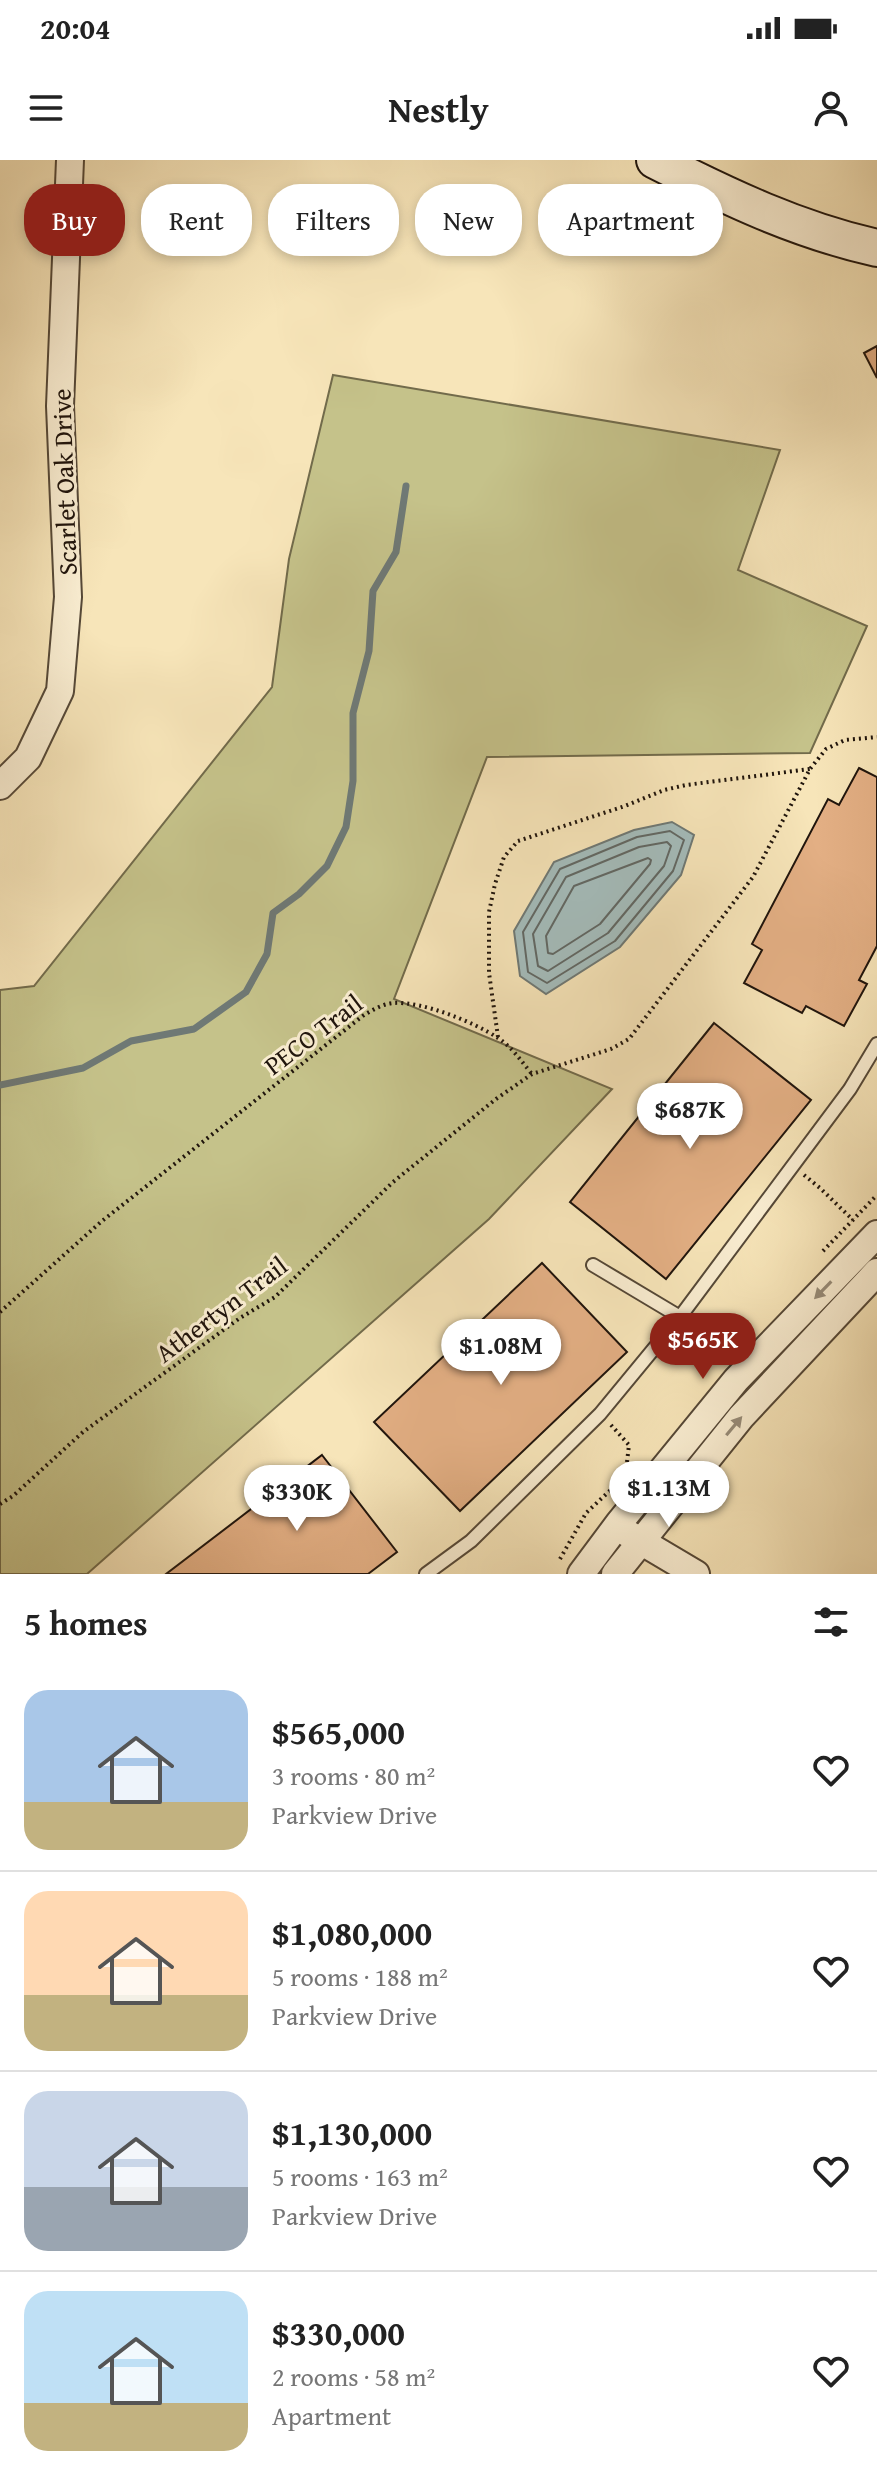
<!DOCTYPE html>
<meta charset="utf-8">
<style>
body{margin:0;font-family:"Gentium Book Plus",serif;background:#f6f6f6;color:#222;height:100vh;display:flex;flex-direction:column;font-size:30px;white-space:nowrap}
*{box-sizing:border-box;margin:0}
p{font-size:26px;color:#767676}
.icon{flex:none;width:44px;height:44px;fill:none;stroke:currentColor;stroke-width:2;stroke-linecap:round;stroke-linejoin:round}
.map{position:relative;height:1414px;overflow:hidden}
.panel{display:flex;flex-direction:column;background:#fff;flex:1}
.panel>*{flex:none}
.hud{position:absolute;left:24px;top:24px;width:830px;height:72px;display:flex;gap:16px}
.price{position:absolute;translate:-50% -68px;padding:0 18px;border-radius:28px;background:#fff;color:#222;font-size:26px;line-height:52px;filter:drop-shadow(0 2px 4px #0008)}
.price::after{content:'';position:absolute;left:50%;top:48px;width:24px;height:18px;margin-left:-12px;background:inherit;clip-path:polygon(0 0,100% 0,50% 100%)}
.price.on{background:#8f2418;color:#fff}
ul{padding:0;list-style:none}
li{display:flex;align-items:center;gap:24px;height:200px;padding:0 24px}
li+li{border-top:2px solid #e0e0e0}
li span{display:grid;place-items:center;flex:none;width:224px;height:160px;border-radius:24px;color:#555}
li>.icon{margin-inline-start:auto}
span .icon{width:96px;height:96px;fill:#fffc;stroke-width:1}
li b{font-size:34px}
h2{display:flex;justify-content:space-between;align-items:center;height:96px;padding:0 24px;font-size:34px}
.tag{padding:0 28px;border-radius:32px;background:#fff;box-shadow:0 4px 12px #0003;font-size:28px;line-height:72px}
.tag.on{background:#8f2418;color:#fff}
.status{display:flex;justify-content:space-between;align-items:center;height:56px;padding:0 40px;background:#fff;direction:ltr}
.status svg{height:22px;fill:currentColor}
header{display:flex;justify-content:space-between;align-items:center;height:104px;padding:0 24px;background:#fff;font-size:36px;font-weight:700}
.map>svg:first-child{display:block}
.green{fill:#c5c28a;stroke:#726b4b;stroke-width:2}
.water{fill:#a4bcbb;stroke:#6f7975;stroke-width:2}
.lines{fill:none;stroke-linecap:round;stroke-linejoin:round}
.shore{stroke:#626864;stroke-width:2}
.stream{stroke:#6f7975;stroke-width:7}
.building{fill:#e3af84;stroke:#1f140c;stroke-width:2}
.service-casing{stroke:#554837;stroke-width:16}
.minor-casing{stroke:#554837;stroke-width:30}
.secondary-casing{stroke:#1f140c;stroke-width:40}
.path{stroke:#1f140c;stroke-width:4;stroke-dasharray:2 4;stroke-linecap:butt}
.service{stroke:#faeed2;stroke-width:12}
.minor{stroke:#faeed2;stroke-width:26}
.secondary{stroke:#faeed2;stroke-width:36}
.oneway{fill:#978c79}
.labels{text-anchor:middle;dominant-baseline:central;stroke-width:6;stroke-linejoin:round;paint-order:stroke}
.street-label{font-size:26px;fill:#1f140c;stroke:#faeed2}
</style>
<div class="status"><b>20:04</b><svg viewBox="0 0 49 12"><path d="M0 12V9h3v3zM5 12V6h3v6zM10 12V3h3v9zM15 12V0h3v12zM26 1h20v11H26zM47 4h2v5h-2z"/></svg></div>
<header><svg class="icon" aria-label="menu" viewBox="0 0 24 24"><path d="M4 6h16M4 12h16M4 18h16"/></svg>Nestly<svg class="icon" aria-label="person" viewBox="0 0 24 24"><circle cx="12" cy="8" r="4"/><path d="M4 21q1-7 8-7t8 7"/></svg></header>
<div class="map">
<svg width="877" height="1414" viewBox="0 0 877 1414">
<rect width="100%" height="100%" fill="#f7e5b9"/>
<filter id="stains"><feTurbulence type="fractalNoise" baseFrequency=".0025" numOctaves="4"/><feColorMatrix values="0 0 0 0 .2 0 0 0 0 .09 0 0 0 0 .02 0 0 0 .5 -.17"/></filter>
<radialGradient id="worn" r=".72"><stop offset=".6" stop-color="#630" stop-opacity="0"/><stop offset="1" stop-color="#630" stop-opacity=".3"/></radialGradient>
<path class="green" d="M 333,215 L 780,290 L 738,410 L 867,466 L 810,593 L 487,597 L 394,839 L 612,929 L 489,1059 L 87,1414 L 0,1414 L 0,830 L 34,826 L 272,527 L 289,399 Z"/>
<path class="water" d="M 672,662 L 694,675 L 681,715 L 620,787 L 546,834 L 520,816 L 514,771 L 554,702 L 634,670 Z"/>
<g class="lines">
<g class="shore">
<path d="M 670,671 L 684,680 L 673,711 L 615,781 L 547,823 L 528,812 L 523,772 L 560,709 L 637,677 Z"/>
<path d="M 667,682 L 671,686 L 664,706 L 608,773 L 548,811 L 538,806 L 533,774 L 566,717 L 639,687 Z"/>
<path d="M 648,698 L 651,700 L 650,704 L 600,764 L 553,794 L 548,793 L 546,776 L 574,726 Z"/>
</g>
<path class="stream" d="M 0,925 L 83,908 L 131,881 L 194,869 L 246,832 L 267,794 L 273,753 L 299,734 L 327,706 L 346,667 L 353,621 L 353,553 L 369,491 L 373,431 L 396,392 L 406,326"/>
</g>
<g class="building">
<path d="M 877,186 L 877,218 L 864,193 Z"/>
<path d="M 859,608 L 877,617 L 877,786 L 859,820 L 867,824 L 844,866 L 806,846 L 802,853 L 744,823 L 762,790 L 752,784 L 828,639 L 839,645 Z"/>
<path d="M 714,863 L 811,940 L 666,1119 L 570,1042 Z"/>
<path d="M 542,1103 L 627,1192 L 460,1351 L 374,1262 Z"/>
<path d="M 322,1295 L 397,1392 L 368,1414 L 166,1414 Z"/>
</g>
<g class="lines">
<g class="service-casing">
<g id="service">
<path d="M 593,1105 L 680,1157 L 748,1208"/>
<path d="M 426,1414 L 471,1381 L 600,1254 L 680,1157 L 850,929 L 877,884"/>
</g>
</g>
<g class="minor-casing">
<g id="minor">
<path d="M 0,626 L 28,598 L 60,531 L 68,437 L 60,246 L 70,0"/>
<path d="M 627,1373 L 696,1414"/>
<path d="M 581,1414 L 619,1363 L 736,1220 L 877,1074"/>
<path d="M 615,1414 L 741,1257 L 877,1112"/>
</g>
</g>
<g class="secondary-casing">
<path id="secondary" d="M 655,0 C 728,37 797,70 877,88"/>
</g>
<g class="path">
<path d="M 498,877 L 489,813 L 489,752 L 495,724 L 504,697 L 518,681 L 625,646 L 664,630 L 686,625 L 810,609"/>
<path d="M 804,1015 L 820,1028 L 853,1060"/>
<path d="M 823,1091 L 877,1035"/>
<path d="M 0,1152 L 102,1061 L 364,855 C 373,850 382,844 393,843 C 422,841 474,862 498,878 C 512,887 521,901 532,914"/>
<path d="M 611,1265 L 629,1285 L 627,1302 L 632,1308"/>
<path d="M 0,1344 L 13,1336 L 83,1272 L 240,1158 L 275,1137 L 393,1022 L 496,939 L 532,914 L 611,889 L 629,879 L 753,717 L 810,609 L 826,589 L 845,580 L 877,577"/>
<path d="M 560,1399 L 586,1353 L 617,1324"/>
</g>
<use href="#service" class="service"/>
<use href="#minor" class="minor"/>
<use href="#secondary" class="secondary"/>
</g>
<defs><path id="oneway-solid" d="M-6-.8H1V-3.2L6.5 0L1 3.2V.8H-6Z" transform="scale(2)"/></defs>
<g class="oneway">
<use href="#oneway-solid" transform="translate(823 1130) rotate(134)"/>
<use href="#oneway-solid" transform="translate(734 1266) rotate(-50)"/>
</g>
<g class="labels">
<g class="street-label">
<text transform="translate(64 322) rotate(-92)">Scarlet Oak Drive</text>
<text transform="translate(313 874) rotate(-37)">PECO Trail</text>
<text transform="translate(221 1149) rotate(-37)">Athertyn Trail</text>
</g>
</g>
<rect width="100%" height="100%" filter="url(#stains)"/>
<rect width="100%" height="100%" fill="url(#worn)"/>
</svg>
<b class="price" style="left:690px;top:991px">$687K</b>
<b class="price on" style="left:703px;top:1221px">$565K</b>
<b class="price" style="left:501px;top:1227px">$1.08M</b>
<b class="price" style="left:669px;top:1369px">$1.13M</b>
<b class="price" style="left:297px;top:1373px">$330K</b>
<div class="hud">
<a class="tag on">Buy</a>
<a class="tag">Rent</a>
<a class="tag">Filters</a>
<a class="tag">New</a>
<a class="tag">Apartment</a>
</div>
</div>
<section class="panel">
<h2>5 homes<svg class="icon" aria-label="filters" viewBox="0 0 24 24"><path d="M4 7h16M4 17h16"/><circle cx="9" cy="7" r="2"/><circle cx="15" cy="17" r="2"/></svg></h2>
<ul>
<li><span style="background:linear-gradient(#a9c7e8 70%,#c2b280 0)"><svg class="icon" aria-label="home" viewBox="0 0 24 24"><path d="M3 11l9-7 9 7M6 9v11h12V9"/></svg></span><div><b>$565,000</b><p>3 rooms · 80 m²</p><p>Parkview Drive</p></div><svg class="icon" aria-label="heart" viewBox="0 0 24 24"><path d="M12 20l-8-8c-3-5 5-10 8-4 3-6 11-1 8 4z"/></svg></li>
<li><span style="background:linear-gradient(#ffd9b3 65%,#c2b280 0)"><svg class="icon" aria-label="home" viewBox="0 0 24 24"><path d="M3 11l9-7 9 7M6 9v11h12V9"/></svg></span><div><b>$1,080,000</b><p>5 rooms · 188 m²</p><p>Parkview Drive</p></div><svg class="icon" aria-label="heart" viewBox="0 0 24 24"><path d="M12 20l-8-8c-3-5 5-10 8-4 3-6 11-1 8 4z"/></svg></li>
<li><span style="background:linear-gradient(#c9d6e8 60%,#9aa5b1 0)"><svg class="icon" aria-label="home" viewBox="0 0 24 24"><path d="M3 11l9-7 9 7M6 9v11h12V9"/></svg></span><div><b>$1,130,000</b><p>5 rooms · 163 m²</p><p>Parkview Drive</p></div><svg class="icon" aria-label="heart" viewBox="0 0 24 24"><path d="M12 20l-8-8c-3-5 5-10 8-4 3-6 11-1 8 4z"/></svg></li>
<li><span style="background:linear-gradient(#bfe0f5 70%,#c2b280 0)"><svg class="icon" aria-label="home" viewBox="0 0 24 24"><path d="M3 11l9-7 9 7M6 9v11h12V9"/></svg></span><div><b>$330,000</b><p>2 rooms · 58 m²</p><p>Apartment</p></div><svg class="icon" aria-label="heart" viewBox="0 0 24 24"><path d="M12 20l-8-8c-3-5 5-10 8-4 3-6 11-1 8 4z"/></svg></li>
</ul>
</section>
